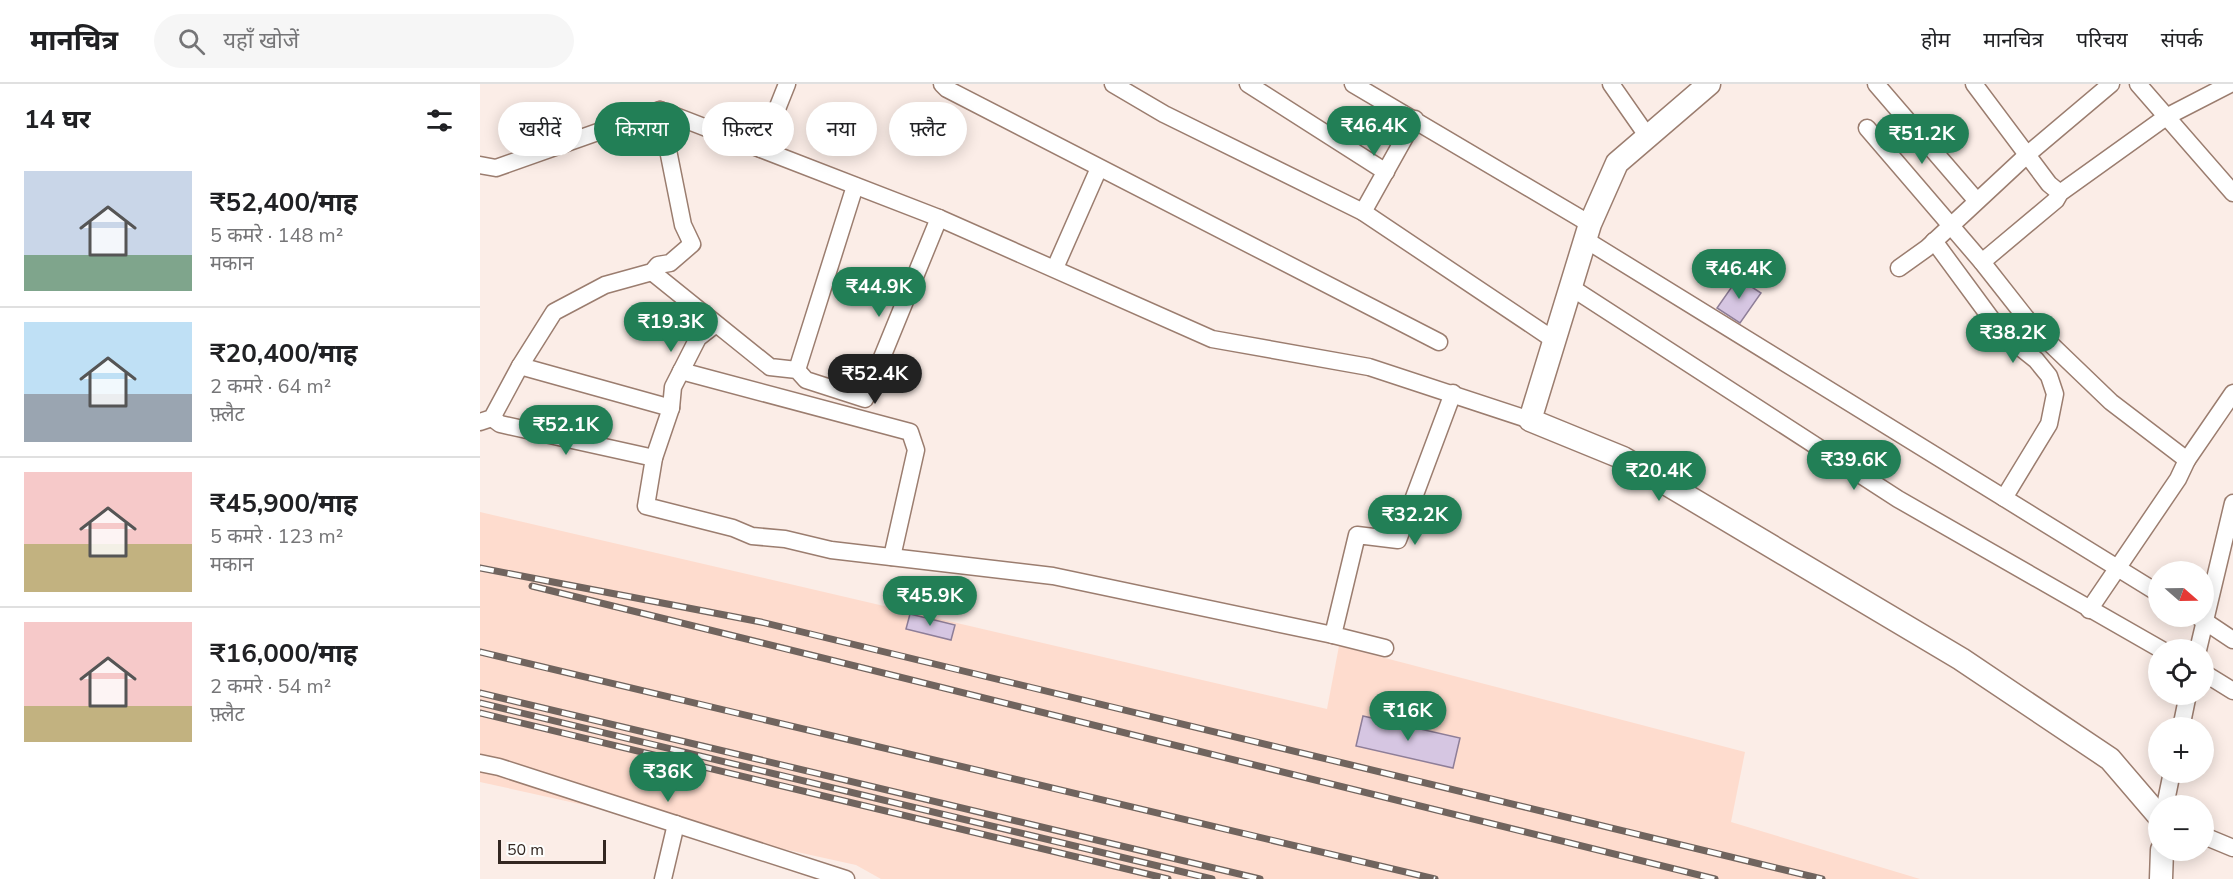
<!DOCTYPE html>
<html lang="hi">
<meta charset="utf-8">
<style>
body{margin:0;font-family:"Nunito Sans","Noto Sans Devanagari",sans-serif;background:#f6f6f6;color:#202124;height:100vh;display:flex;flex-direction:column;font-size:22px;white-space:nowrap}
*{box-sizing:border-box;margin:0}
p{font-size:20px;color:#757577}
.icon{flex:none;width:33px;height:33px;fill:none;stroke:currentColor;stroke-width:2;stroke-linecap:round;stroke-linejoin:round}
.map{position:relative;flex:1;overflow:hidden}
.side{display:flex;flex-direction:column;background:#fff;width:480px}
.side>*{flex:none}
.banner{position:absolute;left:18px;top:18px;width:570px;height:54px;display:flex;gap:12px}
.needle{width:39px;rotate:110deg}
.fabs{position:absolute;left:1668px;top:477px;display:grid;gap:12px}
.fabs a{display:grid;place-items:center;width:66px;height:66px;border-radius:50%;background:#fff;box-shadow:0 3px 15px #0003;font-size:30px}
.scale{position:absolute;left:18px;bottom:15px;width:108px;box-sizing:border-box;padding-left:6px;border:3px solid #332721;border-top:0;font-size:16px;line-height:21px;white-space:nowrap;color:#332721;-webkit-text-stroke:4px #fdfefd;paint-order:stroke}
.price{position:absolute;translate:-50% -51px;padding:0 14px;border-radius:21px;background:#227f56;color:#fff;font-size:20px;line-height:39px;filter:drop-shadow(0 2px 3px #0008)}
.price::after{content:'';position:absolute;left:50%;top:36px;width:18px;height:14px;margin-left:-9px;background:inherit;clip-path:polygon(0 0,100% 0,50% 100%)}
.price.current{background:#222;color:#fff}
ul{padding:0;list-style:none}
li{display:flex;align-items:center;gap:18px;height:150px;padding:0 24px}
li+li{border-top:2px solid #e0e0e0}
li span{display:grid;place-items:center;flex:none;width:168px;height:120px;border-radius:0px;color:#555}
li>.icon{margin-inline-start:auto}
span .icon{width:72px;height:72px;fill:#fffc;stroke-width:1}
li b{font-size:26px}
h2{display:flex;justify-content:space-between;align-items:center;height:72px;padding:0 24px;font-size:26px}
.chip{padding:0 21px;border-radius:27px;background:#fff;box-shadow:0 3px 15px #0003;font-size:21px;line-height:54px}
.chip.current{background:#227f56;color:#fff}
header{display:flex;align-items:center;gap:36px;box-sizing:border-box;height:84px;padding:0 30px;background:#fff;border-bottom:2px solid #e0e0e0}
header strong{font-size:28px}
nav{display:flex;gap:33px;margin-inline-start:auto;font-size:21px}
.search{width:420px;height:54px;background:#f6f6f6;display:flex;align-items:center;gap:15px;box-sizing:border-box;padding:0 21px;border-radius:33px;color:#757577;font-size:22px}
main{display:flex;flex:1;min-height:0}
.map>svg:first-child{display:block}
.built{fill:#fedcce}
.building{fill:#d6c6e2;stroke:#8e7e98;stroke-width:1.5}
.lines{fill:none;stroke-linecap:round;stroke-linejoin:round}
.street-casing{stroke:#9b7d6f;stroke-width:19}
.secondary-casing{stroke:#9b7d6f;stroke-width:25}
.street{stroke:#fff;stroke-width:16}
.secondary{stroke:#fff;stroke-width:22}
.rail-casing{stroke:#70645e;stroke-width:7}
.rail{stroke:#fdfefd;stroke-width:4.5;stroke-dasharray:14;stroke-linecap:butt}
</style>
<header>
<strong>मानचित्र</strong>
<div class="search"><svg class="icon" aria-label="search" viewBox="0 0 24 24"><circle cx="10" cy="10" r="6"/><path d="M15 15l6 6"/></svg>यहाँ खोजें</div>
<nav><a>होम</a><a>मानचित्र</a><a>परिचय</a><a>संपर्क</a></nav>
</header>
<main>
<section class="side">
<h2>14 घर<svg class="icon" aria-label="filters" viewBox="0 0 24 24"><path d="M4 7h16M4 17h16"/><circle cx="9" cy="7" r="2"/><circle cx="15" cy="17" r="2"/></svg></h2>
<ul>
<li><span style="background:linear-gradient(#c9d6e8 70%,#7fa58c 0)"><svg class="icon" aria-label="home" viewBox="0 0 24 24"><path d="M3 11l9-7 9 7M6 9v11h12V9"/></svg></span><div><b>₹52,400/माह</b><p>5 कमरे · 148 m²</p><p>मकान</p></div></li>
<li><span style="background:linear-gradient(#bfe0f5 60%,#9aa5b1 0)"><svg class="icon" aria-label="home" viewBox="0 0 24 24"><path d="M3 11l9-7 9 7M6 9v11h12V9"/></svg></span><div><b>₹20,400/माह</b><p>2 कमरे · 64 m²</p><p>फ़्लैट</p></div></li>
<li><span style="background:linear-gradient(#f6c9c9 60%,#c2b280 0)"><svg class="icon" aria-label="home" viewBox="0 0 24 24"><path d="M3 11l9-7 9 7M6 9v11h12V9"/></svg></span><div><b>₹45,900/माह</b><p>5 कमरे · 123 m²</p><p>मकान</p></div></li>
<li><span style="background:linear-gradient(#f6c9c9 70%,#c2b280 0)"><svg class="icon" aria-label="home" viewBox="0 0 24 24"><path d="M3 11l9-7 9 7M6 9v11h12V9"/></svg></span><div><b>₹16,000/माह</b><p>2 कमरे · 54 m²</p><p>फ़्लैट</p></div></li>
</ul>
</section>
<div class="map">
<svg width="1753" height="795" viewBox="0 0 1753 795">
<rect width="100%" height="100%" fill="#fbede7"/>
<path class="built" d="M 0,428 L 847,625 L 859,562 L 1265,668 L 1251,738 L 1440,795 L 401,795 L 376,781 L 0,698 Z"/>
<g class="building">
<path d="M 1258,194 L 1281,209 L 1260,239 L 1237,224 Z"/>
<path d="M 430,530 L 475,541 L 471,556 L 426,545 Z"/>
<path d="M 883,632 L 980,654 L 973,684 L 876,662 Z"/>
</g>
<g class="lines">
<g class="street-casing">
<g id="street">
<path d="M 462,0 L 467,5 L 959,258"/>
<path d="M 633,0 L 684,30 L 883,128 L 1074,256"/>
<path d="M 768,0 L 906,88"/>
<path d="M 873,0 L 1110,140"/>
<path d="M 1131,0 L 1168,53"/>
<path d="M 1396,0 L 1496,116"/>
<path d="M 1494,0 L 1569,100 L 1580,109"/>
<path d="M 1658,0 L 1753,109"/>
<path d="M 1387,44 L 1502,178 L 1554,244 L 1631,318 L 1707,376 L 1698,395 L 1609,526"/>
<path d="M 281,65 L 307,0"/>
<path d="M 0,81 L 16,84 L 180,26 L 459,134 L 732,255 L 889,283 L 1050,336"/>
<path d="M 883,128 L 935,35"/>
<path d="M 1106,156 L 1678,509"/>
<path d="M 1454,157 L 1521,248 L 1556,276 L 1569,292 L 1575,310 L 1569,340 L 1524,414"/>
<path d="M 1502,178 L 1576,116 L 1580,109 L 1686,33 L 1750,0"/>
<path d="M 575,184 L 619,84"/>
<path d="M 1419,184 L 1447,164 L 1548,70 L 1631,0"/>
<path d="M 172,188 L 290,283 L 317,286 L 326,296 L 385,315 L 459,134"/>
<path d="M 1092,204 L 1418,415 L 1682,566"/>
<path d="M 40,282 L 191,324 L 174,374 L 166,422 L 253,444 L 272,452 L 305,455 L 351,466 L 573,492 L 853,551"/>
<path d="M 317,286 L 375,102"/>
<path d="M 201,287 L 430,348 L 436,366 L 412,473"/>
<path d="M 191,324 L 193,303 L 218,254 L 236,240"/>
<path d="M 12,334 L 20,340 L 174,374"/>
<path d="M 0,338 L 12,334 L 40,282 L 74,228 L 125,201 L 172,188 L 178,181 L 190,179 L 212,160 L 203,141 L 180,26"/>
<path d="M 1707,376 L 1753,309"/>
<path d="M 1717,532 L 1753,556"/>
<path d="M 905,564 L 853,551 L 877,451 L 918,456 L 973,309"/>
<path d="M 1718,566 L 1753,419"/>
<path d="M 1724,589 L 1753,607"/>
<path d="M 1701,644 L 1708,610"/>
<path d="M 0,679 L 19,683 L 366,795"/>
<path d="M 1685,722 L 1692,688"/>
<path d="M 1724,752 L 1753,764"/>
<path d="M 183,795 L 196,740"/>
</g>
</g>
<g class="secondary-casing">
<g id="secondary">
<path d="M 1229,0 L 1137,79 L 1110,140 L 1050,336 L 1143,374 L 1481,575 L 1630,675 L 1678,731"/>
<path d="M 1681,795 L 1682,766"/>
</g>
</g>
<use href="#street" class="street"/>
<use href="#secondary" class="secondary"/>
<g class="rail-casing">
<g id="rail">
<path d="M 0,484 L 281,538 L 1342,795"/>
<path d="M 52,502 L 1235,795"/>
<path d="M 0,568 L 955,795"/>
<path d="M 0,609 L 780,795"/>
<path d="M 0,619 L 732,795"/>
<path d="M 0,629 L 688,795"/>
</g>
</g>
<use href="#rail" class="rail"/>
</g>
</svg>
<div class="fabs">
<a><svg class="needle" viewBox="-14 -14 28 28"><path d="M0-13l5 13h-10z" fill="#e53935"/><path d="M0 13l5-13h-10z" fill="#757577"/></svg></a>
<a><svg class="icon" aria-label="locate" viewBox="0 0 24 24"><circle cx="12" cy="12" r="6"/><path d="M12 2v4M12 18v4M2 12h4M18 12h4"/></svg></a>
<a>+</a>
<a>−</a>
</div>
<div class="scale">50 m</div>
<b class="price" style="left:894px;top:73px">₹46.4K</b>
<b class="price" style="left:1442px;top:81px">₹51.2K</b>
<b class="price" style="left:1259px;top:216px">₹46.4K</b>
<b class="price" style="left:399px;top:234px">₹44.9K</b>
<b class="price" style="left:191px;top:269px">₹19.3K</b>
<b class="price" style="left:1533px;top:280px">₹38.2K</b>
<b class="price current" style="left:395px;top:321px">₹52.4K</b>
<b class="price" style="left:86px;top:372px">₹52.1K</b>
<b class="price" style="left:1374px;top:407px">₹39.6K</b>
<b class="price" style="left:1179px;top:418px">₹20.4K</b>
<b class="price" style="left:935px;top:462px">₹32.2K</b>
<b class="price" style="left:450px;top:543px">₹45.9K</b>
<b class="price" style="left:928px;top:658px">₹16K</b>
<b class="price" style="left:188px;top:719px">₹36K</b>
<div class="banner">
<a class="chip">खरीदें</a>
<a class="chip current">किराया</a>
<a class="chip">फ़िल्टर</a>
<a class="chip">नया</a>
<a class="chip">फ़्लैट</a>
</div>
</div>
</main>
